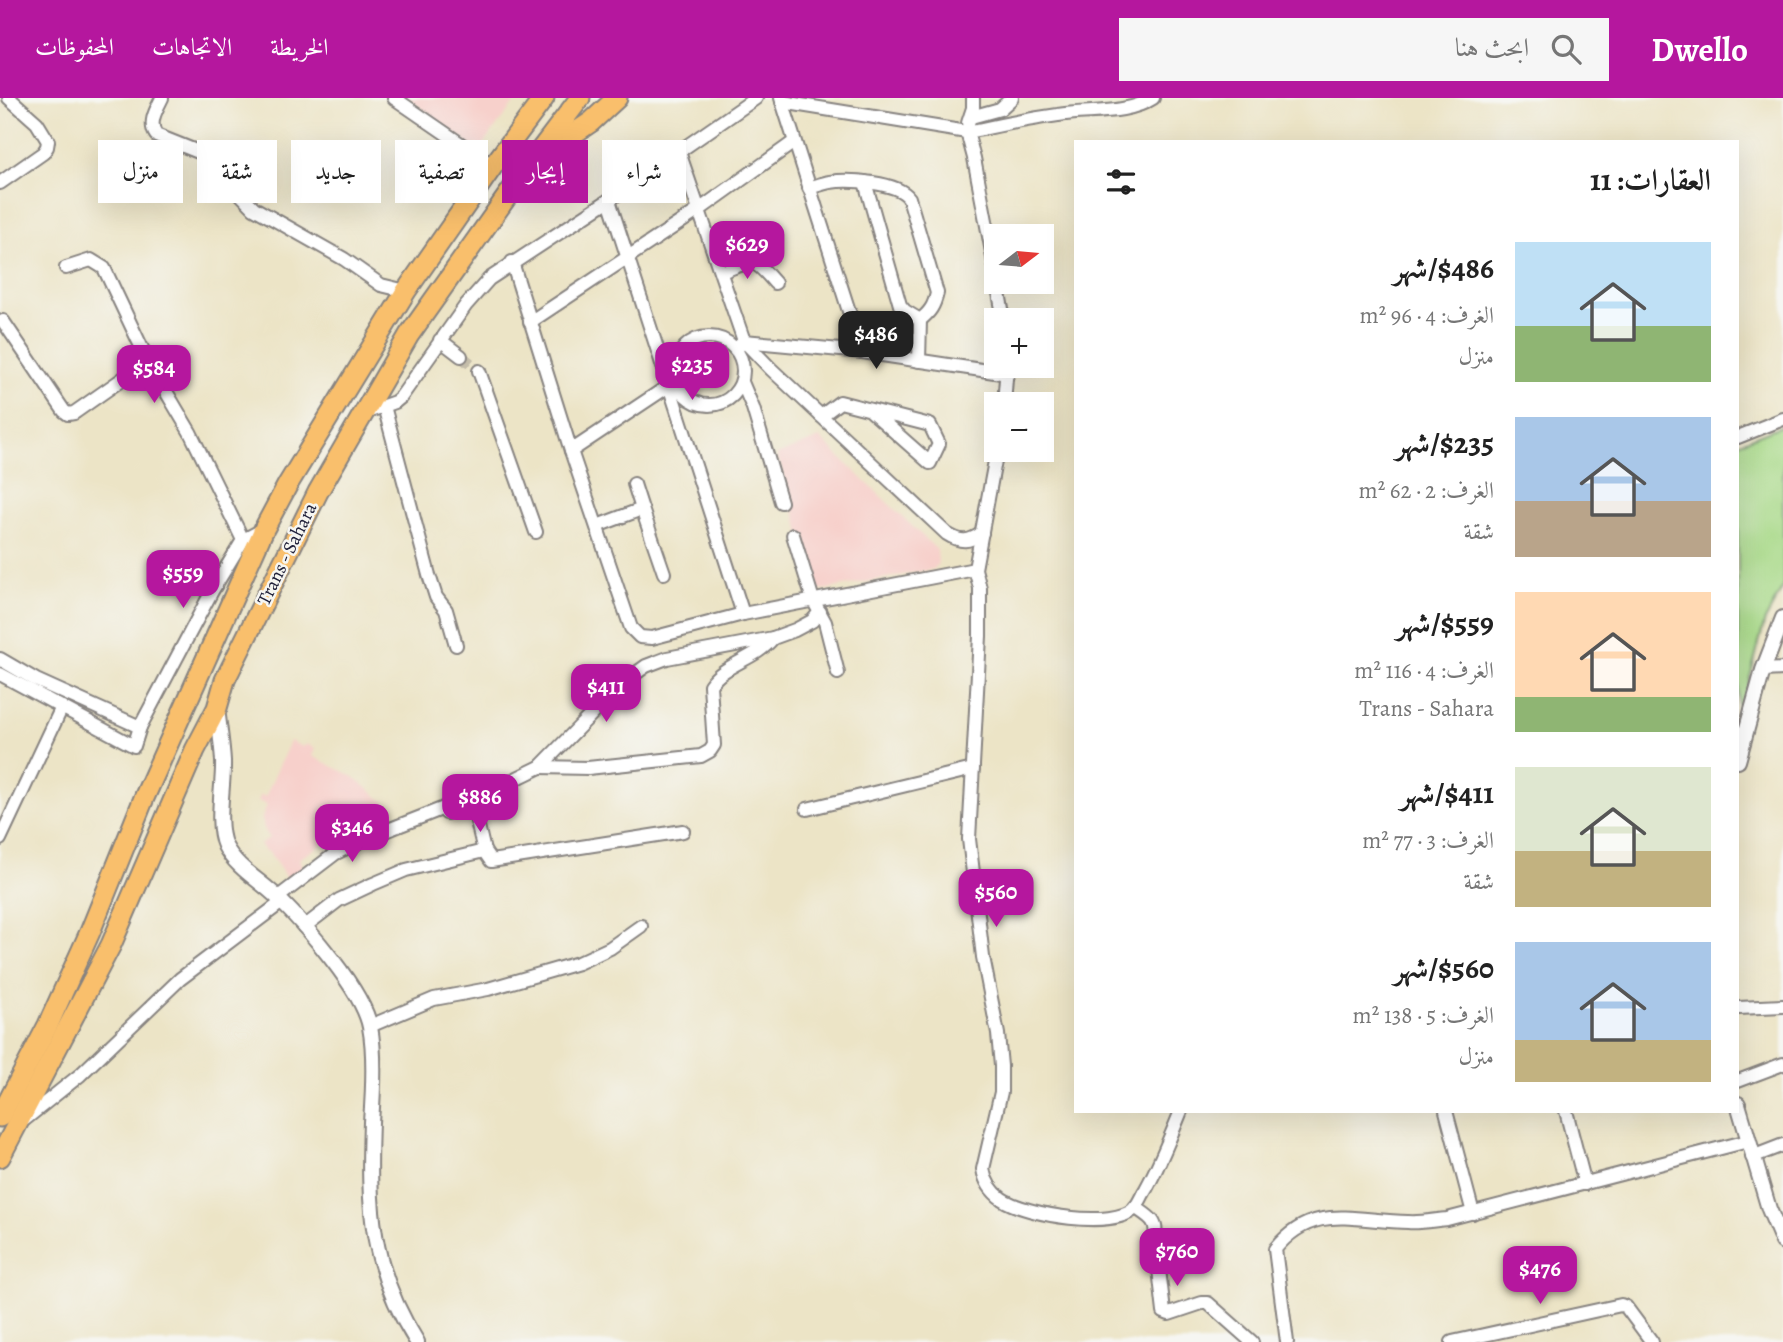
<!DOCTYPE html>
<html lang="ar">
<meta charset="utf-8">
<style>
body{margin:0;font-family:Alegreya,Amiri,serif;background:#f6f6f6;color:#222;direction:rtl;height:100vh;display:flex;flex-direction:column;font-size:26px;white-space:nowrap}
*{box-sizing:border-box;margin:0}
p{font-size:23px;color:#767676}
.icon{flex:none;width:38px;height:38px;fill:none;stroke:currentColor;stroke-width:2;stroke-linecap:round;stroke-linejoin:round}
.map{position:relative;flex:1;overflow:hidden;direction:ltr}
.sheet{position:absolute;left:1074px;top:42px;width:665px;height:973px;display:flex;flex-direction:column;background:#fff;border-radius:0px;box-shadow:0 7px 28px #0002;direction:rtl}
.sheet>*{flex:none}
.banner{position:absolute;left:21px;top:42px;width:665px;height:63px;direction:rtl;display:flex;gap:14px}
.needle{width:46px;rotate:74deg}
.fabs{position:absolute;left:984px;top:126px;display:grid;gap:14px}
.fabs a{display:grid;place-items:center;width:70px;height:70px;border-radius:0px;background:#fff;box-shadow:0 7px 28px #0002;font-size:35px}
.price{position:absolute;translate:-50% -60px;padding:0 16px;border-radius:14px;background:#b5179e;color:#fff;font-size:23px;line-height:46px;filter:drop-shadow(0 2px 4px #0008)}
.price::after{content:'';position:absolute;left:50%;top:42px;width:21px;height:16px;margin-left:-10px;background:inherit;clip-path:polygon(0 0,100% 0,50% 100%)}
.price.selected{background:#222;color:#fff}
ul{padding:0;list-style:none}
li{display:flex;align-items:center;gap:21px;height:175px;padding:0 28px}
li span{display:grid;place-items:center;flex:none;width:196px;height:140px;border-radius:0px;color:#555}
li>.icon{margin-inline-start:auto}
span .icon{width:84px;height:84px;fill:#fffc;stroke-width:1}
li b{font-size:30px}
h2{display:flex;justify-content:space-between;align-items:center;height:84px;padding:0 28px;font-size:30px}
.tag{padding:0 24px;border-radius:0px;background:#fff;box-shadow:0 7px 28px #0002;font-size:24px;line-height:63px}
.tag.selected{background:#b5179e;color:#fff}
header{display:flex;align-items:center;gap:42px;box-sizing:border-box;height:98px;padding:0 35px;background:#b5179e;color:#fff}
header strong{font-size:33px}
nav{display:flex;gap:38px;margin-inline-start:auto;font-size:24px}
.search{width:490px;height:63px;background:#f6f6f6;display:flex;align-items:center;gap:18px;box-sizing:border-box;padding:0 24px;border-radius:0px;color:#767676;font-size:26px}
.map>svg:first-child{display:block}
.built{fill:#f7d0cb}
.green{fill:#a8d988;stroke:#657e62;stroke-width:2}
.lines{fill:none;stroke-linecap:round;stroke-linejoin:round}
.minor-tunnel{stroke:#c4bdaa;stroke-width:12;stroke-dasharray:12 6;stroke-linecap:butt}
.minor-casing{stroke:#878380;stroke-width:16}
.tertiary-casing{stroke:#878380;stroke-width:18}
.trunk-casing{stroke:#878380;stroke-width:23}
.minor{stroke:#fff;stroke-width:12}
.tertiary{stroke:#fff;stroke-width:14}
.trunk{stroke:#f9bf6c;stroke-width:19}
.labels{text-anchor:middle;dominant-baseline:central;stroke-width:5;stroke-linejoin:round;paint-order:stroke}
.street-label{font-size:19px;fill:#22223b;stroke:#f6f6f2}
</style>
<header>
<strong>Dwello</strong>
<div class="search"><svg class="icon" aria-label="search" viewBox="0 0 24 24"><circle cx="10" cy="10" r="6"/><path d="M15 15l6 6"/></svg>ابحث هنا</div>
<nav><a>الخريطة</a><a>الاتجاهات</a><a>المحفوظات</a></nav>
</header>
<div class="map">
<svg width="1783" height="1244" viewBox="0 0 1783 1244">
<rect width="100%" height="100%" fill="#f6f6f2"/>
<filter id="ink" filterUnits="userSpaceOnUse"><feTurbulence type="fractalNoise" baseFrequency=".0143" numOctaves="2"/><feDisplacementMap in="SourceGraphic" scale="14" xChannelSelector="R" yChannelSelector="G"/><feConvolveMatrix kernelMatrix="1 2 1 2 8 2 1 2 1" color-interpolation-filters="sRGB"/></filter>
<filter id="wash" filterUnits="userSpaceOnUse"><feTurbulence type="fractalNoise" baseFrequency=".00686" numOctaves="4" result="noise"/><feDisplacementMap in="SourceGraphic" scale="28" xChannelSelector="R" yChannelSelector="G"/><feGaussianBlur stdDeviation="1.57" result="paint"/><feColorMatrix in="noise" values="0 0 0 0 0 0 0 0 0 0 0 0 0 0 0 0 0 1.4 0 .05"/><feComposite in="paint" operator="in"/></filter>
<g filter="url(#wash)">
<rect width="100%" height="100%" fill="#ece4c6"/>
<g class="built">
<path d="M 408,0 L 518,0 L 478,53 Z"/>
<path d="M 820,340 L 937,452 L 938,465 L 934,471 L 818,493 L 777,357 Z"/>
<path d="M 290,643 L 303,649 L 307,646 L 315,651 L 312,658 L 354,679 L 394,712 L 337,748 L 331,740 L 299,761 L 303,769 L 287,781 L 268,753 L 266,754 L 260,746 L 269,740 L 264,730 L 262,720 L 267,707 L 258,703 L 261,697 L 265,699 Z"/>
</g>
<path class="green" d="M 1783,327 L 1783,489 L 1765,522 L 1740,617 L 1738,616 L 1738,345 Z"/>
</g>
<g filter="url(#ink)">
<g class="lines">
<path class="minor-tunnel" d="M 461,258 L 479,273"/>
<g class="minor-casing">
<g id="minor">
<path d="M 162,0 C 156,12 148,25 156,37 L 201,55 L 254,110 L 344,161 L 381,187 L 406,193"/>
<path d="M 394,0 L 493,68"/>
<path d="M 781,0 L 862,254"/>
<path d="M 782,4 L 967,34 L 974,60 L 996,175"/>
<path d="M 971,19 L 1000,11 L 1012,0"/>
<path d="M 968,25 L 973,10 L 973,0"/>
<path d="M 967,34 C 997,28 1027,21 1058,17 C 1088,12 1127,17 1153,0"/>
<path d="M 679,54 L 744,243 L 771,271 L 947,436 C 961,445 969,444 982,435"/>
<path d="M 865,84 L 900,207 L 905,213 L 920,222"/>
<path d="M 0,85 L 43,55 L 47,49 L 48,43 L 37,25 L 9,0"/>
<path d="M 809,90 C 816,88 823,85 830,84 C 849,81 898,84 909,100 L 937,195 C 934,208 930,214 920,222 L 919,263"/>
<path d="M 609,102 L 743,516"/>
<path d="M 512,164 L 571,353 L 673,285"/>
<path d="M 66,170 L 91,162 L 104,170 L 148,263 L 190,334 L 243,442"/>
<path d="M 721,174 C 753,163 751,157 775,185"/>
<path d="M 997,184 L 1004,222"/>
<path d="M 3,223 L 64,313 L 68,316 L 74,315 L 148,263"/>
<path d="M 530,224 L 699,112 L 794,44"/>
<circle cx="709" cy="273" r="34"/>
<path d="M 440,242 L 461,258"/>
<path d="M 736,251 L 744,243 L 862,254 L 1008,276"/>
<path d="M 479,273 L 536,434"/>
<path d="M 742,284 L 753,310 L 781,404"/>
<path d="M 1004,306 L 1007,268"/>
<path d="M 384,308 L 429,477 L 436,499 L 446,512 L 456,547"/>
<path d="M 364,315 L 395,304 L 401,299 L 466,207 L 489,181 L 609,102 L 756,0"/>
<path d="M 821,318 L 840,304 L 930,327 L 939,346 L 930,365 L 870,312"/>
<path d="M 1738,339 L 1783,321"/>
<path d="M 997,352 L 975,471 L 980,490 L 980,538 L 969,741 L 983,859 L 998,936 L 1001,968 L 1001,994 L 983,1071 C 985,1084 991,1093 1002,1101 C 1026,1117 1114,1132 1135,1110 C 1139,1105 1142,1097 1146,1091 C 1160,1066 1170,1040 1181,1013"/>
<path d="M 571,353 L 631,530 L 640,539 L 652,540 L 743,516 L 975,471"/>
<path d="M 642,411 L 664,475"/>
<path d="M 597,428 L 642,411 L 634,386"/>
<path d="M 793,437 L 813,502 L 825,524 L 838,575"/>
<path d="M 0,561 L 36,582 L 140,629"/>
<path d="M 1763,572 L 1783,571"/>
<path d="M 0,576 L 134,648 L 140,629 L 212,493 L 243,442 L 264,431"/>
<path d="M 540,669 L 588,670 L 701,658 L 710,653 L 714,647 L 710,587 C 725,565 755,562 773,540"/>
<path d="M 807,711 L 973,671"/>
<path d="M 446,715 L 466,709 L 474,711 L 484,753"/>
<path d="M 0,741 L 62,609"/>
<path d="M 277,800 L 336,755 L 365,741 L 505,686 L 540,669 L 621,586 L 646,568 L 667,560 L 773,540 L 795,532 L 812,523 L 820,514"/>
<path d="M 304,829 L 339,802 L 373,786 L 406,772 L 484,753 L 491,763 L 683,733"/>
<path d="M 1738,910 L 1783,908"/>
<path d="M 370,928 L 434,901 L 488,891 L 578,865 L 610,850 L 641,828"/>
<path d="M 1738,983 L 1783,966"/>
<path d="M 1446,1013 L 1473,1115"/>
<path d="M 1566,1013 L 1585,1086"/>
<path d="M 24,1022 L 80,977 L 180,881 L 282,804"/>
<path d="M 1752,1059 L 1783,1047"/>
<path d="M 1135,1109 C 1147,1118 1158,1122 1155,1137 L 1164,1214 L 1169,1216 L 1202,1205 L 1208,1205 L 1252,1244"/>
<path d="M 1287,1244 L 1275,1151 C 1314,1103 1356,1124 1408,1124 C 1421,1125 1434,1122 1447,1121 L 1748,1043"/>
<path d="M 1452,1244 L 1621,1207 L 1626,1209 L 1652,1244"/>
</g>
</g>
<g class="tertiary-casing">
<g id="tertiary">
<path d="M 217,610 C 219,628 222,645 223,663 C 224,687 215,725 225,748 C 236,770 261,783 278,800 C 305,827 363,892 370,929 C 375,954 373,998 371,1024 C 368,1109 370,1170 417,1244"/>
<path d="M 1738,663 L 1763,572 L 1783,520"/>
<path d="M 1738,1006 L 1769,1111 L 1783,1144"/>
</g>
</g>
<g class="trunk-casing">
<g id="trunk">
<path d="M 545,55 L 591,24 L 617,0"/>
<path d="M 0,1019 L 48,927 L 90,834 L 144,700 L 264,431 L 288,386 L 406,193 L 493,68 L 544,0"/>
<path d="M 0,1059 L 111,847 L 195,652 L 217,610 L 225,582 L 318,394 L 409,237 L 530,66 L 580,0"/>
</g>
</g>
<use href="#minor" class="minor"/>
<use href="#tertiary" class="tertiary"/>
<use href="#trunk" class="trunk"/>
</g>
</g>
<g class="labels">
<g class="street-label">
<text transform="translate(287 456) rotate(-64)">Trans - Sahara</text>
</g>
</g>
</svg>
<div class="fabs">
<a><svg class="needle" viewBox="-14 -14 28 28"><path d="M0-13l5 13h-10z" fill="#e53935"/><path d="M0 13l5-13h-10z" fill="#767676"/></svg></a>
<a>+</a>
<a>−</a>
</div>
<b class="price" style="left:747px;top:183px">$629</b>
<b class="price selected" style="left:876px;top:273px">$486</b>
<b class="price" style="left:692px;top:304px">$235</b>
<b class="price" style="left:154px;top:307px">$584</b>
<b class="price" style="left:183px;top:512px">$559</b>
<b class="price" style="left:606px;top:626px">$411</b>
<b class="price" style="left:480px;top:736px">$886</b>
<b class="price" style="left:352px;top:766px">$346</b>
<b class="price" style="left:996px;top:831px">$560</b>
<b class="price" style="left:1177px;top:1190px">$760</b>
<b class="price" style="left:1540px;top:1208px">$476</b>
<div class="banner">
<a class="tag">شراء</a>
<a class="tag selected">إيجار</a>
<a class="tag">تصفية</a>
<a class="tag">جديد</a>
<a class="tag">شقة</a>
<a class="tag">منزل</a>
</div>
<section class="sheet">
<h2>العقارات: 11<svg class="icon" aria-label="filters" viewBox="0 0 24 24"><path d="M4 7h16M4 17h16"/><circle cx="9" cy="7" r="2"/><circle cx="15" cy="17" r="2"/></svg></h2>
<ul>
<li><span style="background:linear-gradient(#bfe0f5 60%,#8fb573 0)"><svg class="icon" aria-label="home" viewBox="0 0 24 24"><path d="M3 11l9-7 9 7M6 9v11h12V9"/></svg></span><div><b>$486/شهر</b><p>الغرف: 4 · 96 m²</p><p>منزل</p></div></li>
<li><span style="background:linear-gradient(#a9c7e8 60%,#b9a48a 0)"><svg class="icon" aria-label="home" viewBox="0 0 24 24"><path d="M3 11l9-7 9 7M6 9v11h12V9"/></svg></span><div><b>$235/شهر</b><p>الغرف: 2 · 62 m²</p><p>شقة</p></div></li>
<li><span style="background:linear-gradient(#ffd9b3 75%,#8fb573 0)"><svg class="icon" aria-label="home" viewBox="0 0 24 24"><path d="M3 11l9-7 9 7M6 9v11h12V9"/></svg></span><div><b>$559/شهر</b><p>الغرف: 4 · 116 m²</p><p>Trans - Sahara</p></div></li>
<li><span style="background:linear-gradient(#dfe7d0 60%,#c2b280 0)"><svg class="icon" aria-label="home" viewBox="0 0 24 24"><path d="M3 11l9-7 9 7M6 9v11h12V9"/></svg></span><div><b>$411/شهر</b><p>الغرف: 3 · 77 m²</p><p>شقة</p></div></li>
<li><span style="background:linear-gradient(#a9c7e8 70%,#c2b280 0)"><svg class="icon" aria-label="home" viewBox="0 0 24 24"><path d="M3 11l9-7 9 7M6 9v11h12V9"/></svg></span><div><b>$560/شهر</b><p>الغرف: 5 · 138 m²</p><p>منزل</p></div></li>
</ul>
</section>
</div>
